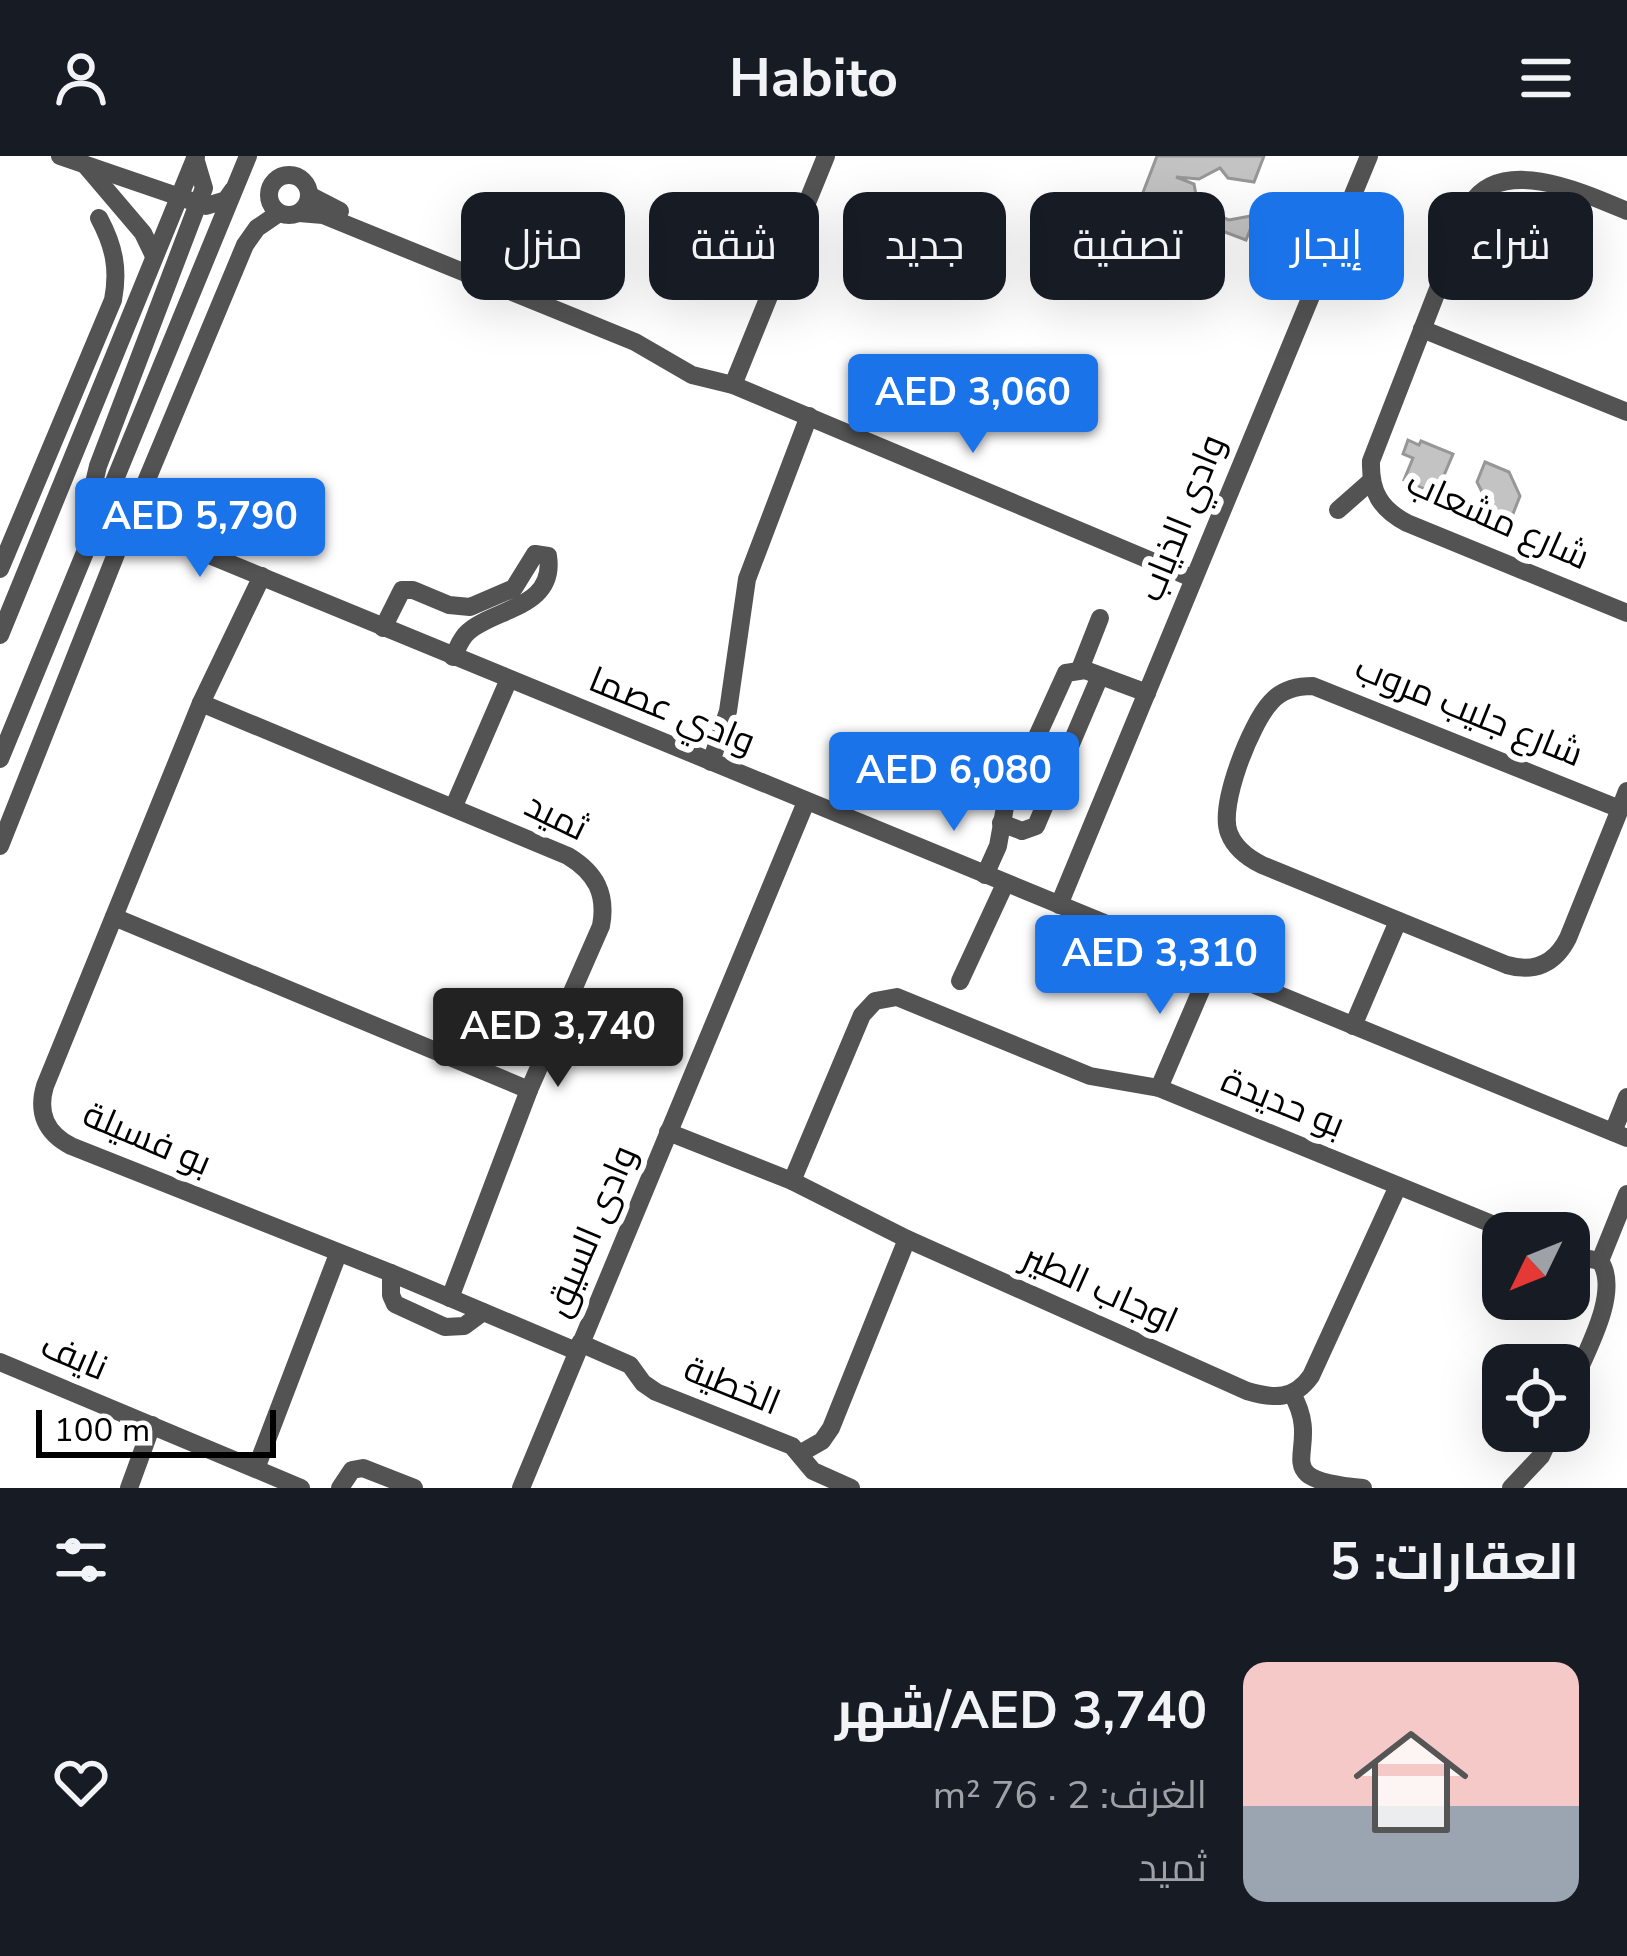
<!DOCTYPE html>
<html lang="ar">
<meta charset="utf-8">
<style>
body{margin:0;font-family:"Nunito Sans",Cairo,sans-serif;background:#20242c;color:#f1f3f6;direction:rtl;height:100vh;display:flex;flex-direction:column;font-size:45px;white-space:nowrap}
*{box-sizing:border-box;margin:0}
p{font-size:39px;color:#9ea1a6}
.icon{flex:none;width:66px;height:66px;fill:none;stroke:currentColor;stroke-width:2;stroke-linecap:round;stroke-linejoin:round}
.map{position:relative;height:1332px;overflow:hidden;direction:ltr}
.drawer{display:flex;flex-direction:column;background:#171b24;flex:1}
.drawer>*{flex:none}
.top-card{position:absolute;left:36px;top:36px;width:1557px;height:108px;direction:rtl;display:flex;gap:24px}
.needle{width:78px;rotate:227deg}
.controls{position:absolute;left:1482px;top:1056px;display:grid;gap:24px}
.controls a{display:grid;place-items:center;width:108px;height:108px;border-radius:24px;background:#171b24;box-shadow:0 12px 48px #0002;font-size:60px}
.scale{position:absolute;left:36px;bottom:30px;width:240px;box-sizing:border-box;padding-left:12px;border:6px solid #000;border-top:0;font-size:33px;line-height:42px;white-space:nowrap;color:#000;-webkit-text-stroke:9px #fff;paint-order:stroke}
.price{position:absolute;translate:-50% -102px;padding:0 27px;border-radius:12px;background:#1a73e8;color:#fff;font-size:39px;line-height:78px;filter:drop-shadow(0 3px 6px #0008)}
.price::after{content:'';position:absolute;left:50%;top:72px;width:36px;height:27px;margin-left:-18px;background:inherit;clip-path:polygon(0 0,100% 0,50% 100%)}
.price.current{background:#222;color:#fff}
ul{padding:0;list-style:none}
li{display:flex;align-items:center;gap:36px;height:300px;padding:0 48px}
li+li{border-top:3px solid #363941}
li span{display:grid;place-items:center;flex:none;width:336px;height:240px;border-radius:24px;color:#555}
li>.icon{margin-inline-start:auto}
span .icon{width:144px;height:144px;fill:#fffc;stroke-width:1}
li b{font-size:51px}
h2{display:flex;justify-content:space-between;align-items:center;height:144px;padding:0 48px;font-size:51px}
.pill{padding:0 42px;border-radius:24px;background:#171b24;box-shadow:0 12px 48px #0002;font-size:42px;line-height:108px}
.pill.current{background:#1a73e8;color:#fff}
header{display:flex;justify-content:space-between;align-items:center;height:156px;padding:0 48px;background:#171b24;font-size:54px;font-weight:700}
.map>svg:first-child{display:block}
.building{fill:#c3c3c3;stroke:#979797;stroke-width:3}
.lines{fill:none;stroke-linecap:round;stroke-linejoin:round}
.minor{stroke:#535353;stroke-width:18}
.labels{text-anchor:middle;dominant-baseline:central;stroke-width:12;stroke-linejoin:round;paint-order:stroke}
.street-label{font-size:36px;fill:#000;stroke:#fff}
</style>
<header><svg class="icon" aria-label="menu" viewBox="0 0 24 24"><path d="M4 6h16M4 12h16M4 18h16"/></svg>Habito<svg class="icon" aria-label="person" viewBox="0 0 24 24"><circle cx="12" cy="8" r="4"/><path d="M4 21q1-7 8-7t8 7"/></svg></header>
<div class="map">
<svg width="1627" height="1332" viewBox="0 0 1627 1332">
<rect width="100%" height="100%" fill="#fff"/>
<g class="building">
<path d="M 1157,0 L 1264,0 L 1254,26 L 1228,22 L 1220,12 L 1199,23 L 1176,21 L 1194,28 L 1196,39 L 1181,63 L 1139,47 Z"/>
<path d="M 1256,59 L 1246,84 L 1214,72 L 1219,60 L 1229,64 Z"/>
<path d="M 1408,284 L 1419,289 L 1421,285 L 1453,298 L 1436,338 L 1404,324 L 1413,302 L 1403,298 Z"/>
<path d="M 1485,306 L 1509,316 L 1520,340 L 1507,373 L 1486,365 L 1491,354 L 1477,326 Z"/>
</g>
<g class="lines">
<g class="minor">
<path d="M 60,0 L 206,50 L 226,44 L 233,34"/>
<path d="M 86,10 L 143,77 L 154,100"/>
<circle cx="289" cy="39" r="20"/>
<path d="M 309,39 L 340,55"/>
<path d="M 1627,55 C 1580,35 1502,0 1471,48 L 1371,305 C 1370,335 1380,353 1407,367 L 1627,457"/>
<path d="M 299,57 L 323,59 L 635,186 L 692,219 L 733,229 L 1192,422"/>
<path d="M 1449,105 L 1513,131"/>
<path d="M 1488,121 L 1516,57"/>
<path d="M 1422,173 L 1627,256"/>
<path d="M 733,229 L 826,0"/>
<path d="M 1338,354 L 1371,325"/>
<path d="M 91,376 L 89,348 L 98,310 L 204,32 L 195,2"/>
<path d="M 120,388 L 158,378 L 1627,982"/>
<path d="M 0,413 L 113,144 C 119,113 114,90 99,62"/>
<path d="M 262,420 L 201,547 L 45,930 C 37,957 46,977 71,990 L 391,1117 L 576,1195"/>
<path d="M 383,472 L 402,434 L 413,434 L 449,449 L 470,451 L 514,432 L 535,398 L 548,400 C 556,452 495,452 468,476 C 460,483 458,492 453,501"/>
<path d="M 0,479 L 196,0"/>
<path d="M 1080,513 L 1100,462"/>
<path d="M 201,547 L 568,700 C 596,717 607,738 601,770 L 529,934 L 450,1142"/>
<path d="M 0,603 L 248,0"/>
<path d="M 711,606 L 728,555 L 747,423 L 809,260"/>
<path d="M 454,650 L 509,523"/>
<path d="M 1620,653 L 1313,530 C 1297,530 1282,533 1271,546 C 1251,567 1218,650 1229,677 C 1235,693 1248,702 1262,709 L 1507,809 C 1534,817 1555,808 1568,782 L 1620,653 L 1627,635"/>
<path d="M 1001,667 L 1022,675 L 1036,670 L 1100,520"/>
<path d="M 0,690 L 120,388 L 245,89 L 257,72 L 279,57"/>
<path d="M 985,719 L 998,690 L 1005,651 L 1066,517 L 1085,514 L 1147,537"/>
<path d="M 1059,749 L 1369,0"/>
<path d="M 114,761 L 529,934"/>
<path d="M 960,825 L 1005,728"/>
<path d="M 1353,870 L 1398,765"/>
<path d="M 1159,932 L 1211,811"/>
<path d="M 668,976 L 792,1025 L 907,1083 L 1247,1235 C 1274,1243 1294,1244 1311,1220 L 1398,1030"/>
<path d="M 1613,976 L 1627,941"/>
<path d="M 792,1025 L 862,859 L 875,845 L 897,841 L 1090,920 L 1159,932 L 1514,1077"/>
<path d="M 1569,1099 L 1600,1105"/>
<path d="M 1600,1105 L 1627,1038"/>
<path d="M 391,1117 L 391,1139 L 395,1148 L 445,1171 L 464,1170 L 483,1156"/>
<path d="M 580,1187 L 630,1209 L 643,1227 L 656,1236 L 792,1290 L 813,1315 L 851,1332"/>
<path d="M 0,1206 L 301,1332"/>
<path d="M 1569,1236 C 1583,1201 1622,1137 1600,1105"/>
<path d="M 1292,1238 C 1327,1297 1258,1322 1363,1332"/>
<path d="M 801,1297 L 822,1285 L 831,1272 L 907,1083"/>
<path d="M 257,1310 L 338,1098"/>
<path d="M 129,1332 L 152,1269"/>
<path d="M 340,1332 L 352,1314 L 363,1312 L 414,1332"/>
<path d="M 521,1332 L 806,646"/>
<path d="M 1511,1332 L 1541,1300 L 1553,1275"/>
</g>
</g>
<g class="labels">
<g class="street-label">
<text transform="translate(1182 362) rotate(-68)">وادي الذياب</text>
<text transform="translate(1498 364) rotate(24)">شارع مشعاب</text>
<text transform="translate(672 555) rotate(22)">وادي عصما</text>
<text transform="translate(1469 555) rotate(22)">شارع جليب مروب</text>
<text transform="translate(556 661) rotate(26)">ثميد</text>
<text transform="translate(1283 947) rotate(22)">بو حديدة</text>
<text transform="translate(147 983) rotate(23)">بو فسيلة</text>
<text transform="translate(591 1075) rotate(-67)">وادى السيق</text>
<text transform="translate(1100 1133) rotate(24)">اوجاب الطير</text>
<text transform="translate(74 1201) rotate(23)">نايف</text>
<text transform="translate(732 1230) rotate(22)">الخطية</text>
</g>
</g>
</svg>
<div class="controls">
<a><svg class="needle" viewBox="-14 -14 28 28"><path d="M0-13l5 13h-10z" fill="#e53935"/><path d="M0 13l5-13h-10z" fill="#9ea1a6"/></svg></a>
<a><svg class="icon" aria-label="locate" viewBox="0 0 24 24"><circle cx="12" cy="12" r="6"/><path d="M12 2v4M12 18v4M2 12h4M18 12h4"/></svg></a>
</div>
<div class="scale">100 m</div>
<b class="price" style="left:973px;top:300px">AED 3,060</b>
<b class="price" style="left:200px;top:424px">AED 5,790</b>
<b class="price" style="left:954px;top:678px">AED 6,080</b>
<b class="price" style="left:1160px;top:861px">AED 3,310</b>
<b class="price current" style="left:558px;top:934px">AED 3,740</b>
<div class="top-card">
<a class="pill">شراء</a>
<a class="pill current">إيجار</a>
<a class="pill">تصفية</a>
<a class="pill">جديد</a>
<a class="pill">شقة</a>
<a class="pill">منزل</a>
</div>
</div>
<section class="drawer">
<h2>العقارات: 5<svg class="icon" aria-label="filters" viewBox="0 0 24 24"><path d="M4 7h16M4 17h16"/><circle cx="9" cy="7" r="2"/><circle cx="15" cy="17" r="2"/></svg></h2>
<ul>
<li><span style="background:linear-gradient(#f6c9c9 60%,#9aa5b1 0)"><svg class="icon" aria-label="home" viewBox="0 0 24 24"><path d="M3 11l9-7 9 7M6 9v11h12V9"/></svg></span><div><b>AED 3,740/شهر</b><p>الغرف: 2 · 76 m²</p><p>ثميد</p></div><svg class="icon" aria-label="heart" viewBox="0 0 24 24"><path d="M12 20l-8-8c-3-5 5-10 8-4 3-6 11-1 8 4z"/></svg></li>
</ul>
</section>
